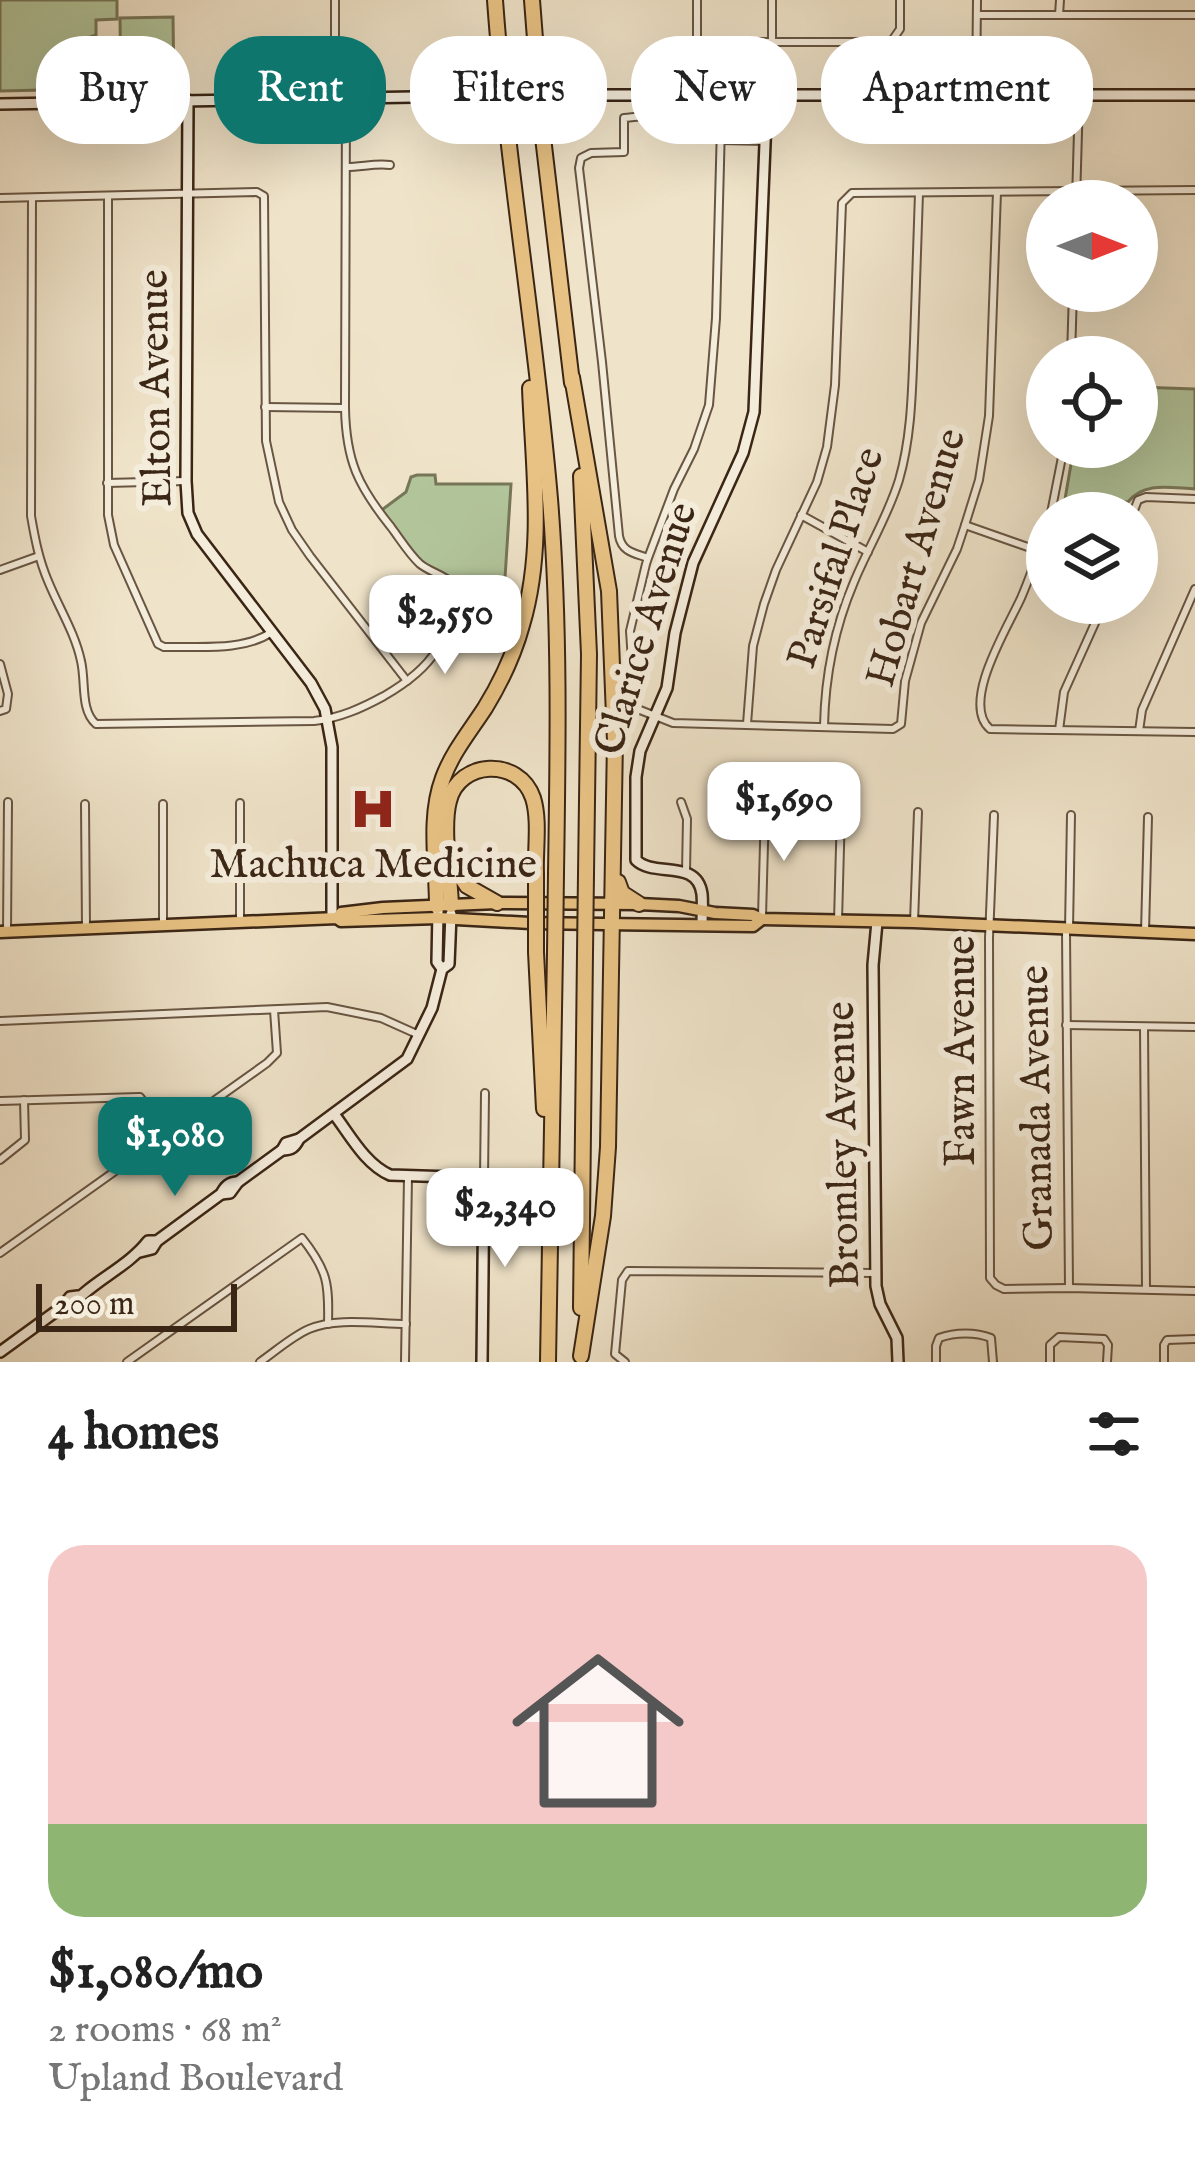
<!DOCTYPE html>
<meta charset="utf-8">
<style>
body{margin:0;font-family:"IM FELL English",serif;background:#f2f2f2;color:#222;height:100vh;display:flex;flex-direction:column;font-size:45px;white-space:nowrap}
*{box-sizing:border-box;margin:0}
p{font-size:39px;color:#767676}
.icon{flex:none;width:66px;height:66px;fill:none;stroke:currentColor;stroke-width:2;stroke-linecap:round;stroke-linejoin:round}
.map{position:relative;height:1362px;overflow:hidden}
.sheet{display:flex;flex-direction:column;background:#fff;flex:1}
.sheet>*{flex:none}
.guide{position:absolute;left:36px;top:36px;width:1125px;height:108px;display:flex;gap:24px}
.needle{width:78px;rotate:90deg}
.buttons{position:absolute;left:1026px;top:180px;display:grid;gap:24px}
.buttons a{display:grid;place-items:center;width:132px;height:132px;border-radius:50%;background:#fff;box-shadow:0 12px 48px #0002;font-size:60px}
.scale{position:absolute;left:36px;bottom:30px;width:201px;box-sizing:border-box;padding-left:12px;border:6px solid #3b2615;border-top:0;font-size:33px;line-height:42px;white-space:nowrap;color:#3b2615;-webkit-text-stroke:9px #f5eddc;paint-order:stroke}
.price{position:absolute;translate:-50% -102px;padding:0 27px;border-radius:24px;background:#fff;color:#222;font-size:39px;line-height:78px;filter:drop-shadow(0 3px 6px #0008)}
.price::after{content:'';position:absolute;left:50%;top:72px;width:36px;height:27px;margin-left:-18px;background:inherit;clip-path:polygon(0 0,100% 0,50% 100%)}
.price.on{background:#0f766e;color:#fff}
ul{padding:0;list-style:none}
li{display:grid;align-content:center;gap:24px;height:636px;padding:0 48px}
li+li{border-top:3px solid #e0e0e0}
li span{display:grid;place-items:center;height:372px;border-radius:36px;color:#555}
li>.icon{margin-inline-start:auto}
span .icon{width:216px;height:216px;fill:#fffc;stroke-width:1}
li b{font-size:51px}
h2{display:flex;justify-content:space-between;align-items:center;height:144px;padding:0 48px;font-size:51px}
.chip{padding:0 42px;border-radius:48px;background:#fff;box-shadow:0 12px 48px #0002;font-size:42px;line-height:108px}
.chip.on{background:#0f766e;color:#fff}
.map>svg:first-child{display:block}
.green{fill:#b2c59b;stroke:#767658;stroke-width:3}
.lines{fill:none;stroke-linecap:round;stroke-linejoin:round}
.street-casing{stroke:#685542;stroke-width:10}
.secondary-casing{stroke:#3b2615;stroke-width:14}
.primary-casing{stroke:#3b2615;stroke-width:15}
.highway-casing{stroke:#3b2615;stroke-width:18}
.street{stroke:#f5eddc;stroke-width:6}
.secondary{stroke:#f5eddc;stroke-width:9}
.primary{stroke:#e8c284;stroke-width:10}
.highway{stroke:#e8c284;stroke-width:14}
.secondary-bridge-casing{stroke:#3b2615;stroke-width:14;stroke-linecap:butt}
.highway-bridge-casing{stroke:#3b2615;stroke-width:18;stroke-linecap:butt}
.secondary-bridge{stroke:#f5eddc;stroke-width:9}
.highway-bridge{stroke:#e8c284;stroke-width:14}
.labels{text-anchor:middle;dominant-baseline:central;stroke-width:12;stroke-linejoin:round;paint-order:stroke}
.street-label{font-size:42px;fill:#3b2615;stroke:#f5eddc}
.poi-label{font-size:42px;fill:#3b2615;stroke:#f5eddc}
</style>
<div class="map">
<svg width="1195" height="1362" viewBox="0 0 1195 1362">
<rect width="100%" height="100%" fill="#efe3c9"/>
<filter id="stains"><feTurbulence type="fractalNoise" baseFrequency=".00167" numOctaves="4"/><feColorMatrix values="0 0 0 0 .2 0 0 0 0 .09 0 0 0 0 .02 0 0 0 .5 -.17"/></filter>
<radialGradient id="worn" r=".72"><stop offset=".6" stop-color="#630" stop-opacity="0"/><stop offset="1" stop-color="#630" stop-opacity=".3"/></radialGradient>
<g class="green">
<path d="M 0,0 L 117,0 L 117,19 L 96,20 L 96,35 L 90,37 L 90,81 L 87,89 L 0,91 Z"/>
<path d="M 173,17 L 174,89 L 121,91 L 120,18 Z"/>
<path d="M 1137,387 L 1195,389 L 1195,489 C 1171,488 1144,481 1128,502 L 1065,499 L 1074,447 L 1137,447 Z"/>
<path d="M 417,475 L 435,475 L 436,484 L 511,484 L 505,578 L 473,577 L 462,583 L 452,583 L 421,564 L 379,512 L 406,492 L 411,477 Z"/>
</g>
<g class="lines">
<g class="street-casing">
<g id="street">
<path d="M 697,0 L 697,94"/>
<path d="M 977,15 L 1195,15"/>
<path d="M 1059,15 L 1060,0"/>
<path d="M 697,42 L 891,42 L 900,29 L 900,0"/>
<path d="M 772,44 L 772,0"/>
<path d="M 976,94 L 977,0"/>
<path d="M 335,98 L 335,0"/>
<path d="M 721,133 L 765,135"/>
<path d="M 721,140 L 765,141"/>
<path d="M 346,167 C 362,167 375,163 390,165"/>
<path d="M 108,196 L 108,515 L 114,545 L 158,644 L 164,647 C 199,646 242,652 272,632"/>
<path d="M 0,198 L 257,192 L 264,196 L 266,441 L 279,502 L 292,530 L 310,556 L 407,681"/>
<path d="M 32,198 L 31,516 C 35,539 39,560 48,581 C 59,608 75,633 81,661 C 86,682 80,710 96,724 L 314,721 C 340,718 362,708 384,696 C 434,667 451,641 452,583 C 442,574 430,572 420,564 C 409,554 400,539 391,527 C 358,486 346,461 345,408 L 346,98"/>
<path d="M 1076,201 L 1079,97"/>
<path d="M 1071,357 L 1073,291"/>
<path d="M 265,407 L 345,408"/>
<path d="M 107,483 L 186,481"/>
<path d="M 1051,513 L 1064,447"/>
<path d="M 1133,513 L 1138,500 L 1146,497 L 1195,499"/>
<path d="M 801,515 L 868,552"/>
<path d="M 965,525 L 1039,551"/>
<path d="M 1047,527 C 1039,551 1031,575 1021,598 C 1008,627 960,703 990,729 L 1195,732"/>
<path d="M 648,558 C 634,553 622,552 619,536 L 602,362 L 579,168 L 581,158 L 591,153 L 624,152 L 624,118 C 652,116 701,104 721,125 L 716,318 L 709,405 L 694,449 L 674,489 L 648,558 L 646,564 L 630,631 L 635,705 L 640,710 L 673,723 L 893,729 L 901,724 L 905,681 L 921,623 L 957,549 L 965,525 L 979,480 L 989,416 L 997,192"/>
<path d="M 0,570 L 39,556"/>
<path d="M 0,664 L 8,694 L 6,709 L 0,711"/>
<path d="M 747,724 L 753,646 L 764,604 L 776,570 L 817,482 L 827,447 L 835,385 L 842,203 L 852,193 L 1195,190"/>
<path d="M 824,726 C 825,676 834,629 854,582 C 868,548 888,516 899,480 C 912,435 912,388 914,342 C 916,292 917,243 919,193"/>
<path d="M 1059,730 L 1064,692 L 1104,603"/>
<path d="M 1139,731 L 1142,710 L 1195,589"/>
<path d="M 681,802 L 687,819 L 686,872"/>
<path d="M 240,803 L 240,922"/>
<path d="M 85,804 L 86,928"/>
<path d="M 994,815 L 989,938 L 990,1278 L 996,1285 L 1004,1289 L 1069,1288 L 1195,1291"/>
<path d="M 762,916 L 765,808"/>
<path d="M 838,921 L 841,810"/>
<path d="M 914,922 L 918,812"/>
<path d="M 163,926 L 163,804"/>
<path d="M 1069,929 L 1071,815"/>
<path d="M 1066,931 L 1069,1288"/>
<path d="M 7,932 L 8,802"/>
<path d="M 1145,932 L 1148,817"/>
<path d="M 0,1021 L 327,1007 L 381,1018 L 419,1035"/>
<path d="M 1066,1025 L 1195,1027"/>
<path d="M 1144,1027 L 1146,1289"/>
<path d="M 0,1101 L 140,1097 L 168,1134"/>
<path d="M 0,1160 L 25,1140 L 24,1100"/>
<path d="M 484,1178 L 485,1093"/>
<path d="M 0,1253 L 267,1063 L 277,1053 L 274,1010"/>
<path d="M 127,1362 L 302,1238 C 328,1271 329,1284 328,1324"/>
<path d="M 260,1362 C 276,1351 291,1337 309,1329 C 337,1317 376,1324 406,1324"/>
<path d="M 405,1362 L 408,1177"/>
<path d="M 625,1362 L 615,1354 L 622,1280 L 628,1271 L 876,1273"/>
<path d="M 936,1362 L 936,1346 L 939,1338 C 955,1332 976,1332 991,1338 L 993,1362"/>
<path d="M 1050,1362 L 1050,1345 L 1059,1337 L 1104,1339 L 1108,1345 L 1107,1362"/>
<path d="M 1164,1362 L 1164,1345 L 1167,1340 L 1195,1339"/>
</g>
</g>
<g class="secondary-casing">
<g id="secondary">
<path d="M 566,95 L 1195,95"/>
<path d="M 188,100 L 186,481 L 188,513 L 197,534 L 311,683 L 325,709 L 332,747 L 332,918"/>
<path d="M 0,104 L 472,96"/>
<path d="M 438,911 L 437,962 L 442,969"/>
<path d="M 877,922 L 873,965 L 876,1286 L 880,1304 L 897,1338 L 898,1362"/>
<path d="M 702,925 C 702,915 703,904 702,894 C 697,858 654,878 636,860 L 636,777 L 640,751 L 667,688 L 675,633 L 693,563 L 743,453 L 754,412 L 767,95"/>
<path d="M 334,1114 C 350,1135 365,1164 390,1175 L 484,1178 L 482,1362"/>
<path d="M 282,1150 C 292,1150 295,1147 299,1139 L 407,1059 L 432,1008 L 442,969 L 449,964 L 451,914"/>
<path d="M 221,1194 L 230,1193 L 238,1182 L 282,1150 L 286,1143 L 299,1139"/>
<path d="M 140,1252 L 152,1249 L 157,1241 L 221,1194 C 225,1186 229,1182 238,1182"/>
<path d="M 62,1307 L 70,1307 C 92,1281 127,1268 148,1241 L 157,1241"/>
<path d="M 0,1352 L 62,1307 L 70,1297 L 78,1296"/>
</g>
</g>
<g class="primary-casing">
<g id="primary">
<path d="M 337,918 L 341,913 L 383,908 L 497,903 L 639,904 L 679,906 L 715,913 L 753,915 L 762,919 L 914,922 L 1195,934"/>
<path d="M 0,932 L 337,918 L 341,921 L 438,918 L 530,923 L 753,926 L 762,919"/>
</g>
</g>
<g class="highway-casing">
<g id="highway">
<path d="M 495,0 C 507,167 536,332 550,499 C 560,624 558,748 556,873"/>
<path d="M 532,0 L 542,129 L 572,383"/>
<path d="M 572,377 L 609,591 L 615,741 L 608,1147 L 603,1216 L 581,1356"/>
<path d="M 581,476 L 589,654 L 586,874"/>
<path d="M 453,865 L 467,886 L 497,903"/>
<path d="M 618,882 L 622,893 L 639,904"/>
<path d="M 451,905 C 450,877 442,827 449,801 C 459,760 519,757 533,798 C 540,820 535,850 536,873"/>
<path d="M 437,906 C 437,864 428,818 443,778 C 452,753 470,731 485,708 C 501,682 514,654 522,625 C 545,548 533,467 530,388"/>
<path d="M 536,952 L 544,1109"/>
<path d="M 581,1308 L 585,953"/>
<path d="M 548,1362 L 555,952"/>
</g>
</g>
<use href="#street" class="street"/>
<use href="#secondary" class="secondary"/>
<use href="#primary" class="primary"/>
<use href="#highway" class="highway"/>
<g class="secondary-bridge-casing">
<path id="secondary-bridge" d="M 472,96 L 566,95"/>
</g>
<g class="highway-bridge-casing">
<g id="highway-bridge">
<path d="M 536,873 L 536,952"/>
<path d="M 555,952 L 556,873"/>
<path d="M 585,953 L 586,874"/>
</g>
</g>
<use href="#secondary-bridge" class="secondary-bridge"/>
<use href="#highway-bridge" class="highway-bridge"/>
</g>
<defs>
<g id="hospital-bare" transform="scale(3.6)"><path d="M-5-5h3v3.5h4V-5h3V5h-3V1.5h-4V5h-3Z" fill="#8f2418" stroke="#f5eddc" stroke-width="2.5" paint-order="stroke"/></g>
</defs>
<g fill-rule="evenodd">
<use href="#hospital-bare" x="373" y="809"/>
</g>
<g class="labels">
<g class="street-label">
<text transform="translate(157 388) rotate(-91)">Elton Avenue</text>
<text transform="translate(837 558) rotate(-72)">Parsifal Place</text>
<text transform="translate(917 558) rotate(-74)">Hobart Avenue</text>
<text transform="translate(647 629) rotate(-73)">Clarice Avenue</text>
<text transform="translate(962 1051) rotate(-90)">Fawn Avenue</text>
<text transform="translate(1038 1108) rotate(-91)">Granada Avenue</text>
<text transform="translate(844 1145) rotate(-91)">Bromley Avenue</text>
</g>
<g class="poi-label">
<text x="373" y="865">Machuca Medicine</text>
</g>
</g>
<rect width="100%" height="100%" filter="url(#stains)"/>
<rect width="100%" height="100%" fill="url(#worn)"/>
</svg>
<div class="buttons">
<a><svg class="needle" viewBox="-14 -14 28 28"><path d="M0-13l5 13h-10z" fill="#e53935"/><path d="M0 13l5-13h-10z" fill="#767676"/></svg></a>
<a><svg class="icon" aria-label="locate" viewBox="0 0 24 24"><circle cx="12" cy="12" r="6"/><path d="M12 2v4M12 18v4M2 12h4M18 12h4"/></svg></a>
<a><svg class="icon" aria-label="layers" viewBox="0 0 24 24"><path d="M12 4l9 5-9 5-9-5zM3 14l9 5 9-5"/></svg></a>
</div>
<div class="scale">200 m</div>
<b class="price" style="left:445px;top:677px">$2,550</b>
<b class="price" style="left:784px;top:864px">$1,690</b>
<b class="price on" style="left:175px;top:1199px">$1,080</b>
<b class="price" style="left:505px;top:1270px">$2,340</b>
<div class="guide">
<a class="chip">Buy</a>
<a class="chip on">Rent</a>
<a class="chip">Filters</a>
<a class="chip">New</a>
<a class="chip">Apartment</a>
</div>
</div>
<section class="sheet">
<h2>4 homes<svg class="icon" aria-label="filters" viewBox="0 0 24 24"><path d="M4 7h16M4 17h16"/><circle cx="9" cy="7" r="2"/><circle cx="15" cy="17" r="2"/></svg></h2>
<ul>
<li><span style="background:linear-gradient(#f6c9c9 75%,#8fb573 0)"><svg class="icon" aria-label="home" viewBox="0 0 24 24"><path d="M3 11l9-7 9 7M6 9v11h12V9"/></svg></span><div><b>$1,080/mo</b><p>2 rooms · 68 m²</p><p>Upland Boulevard</p></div></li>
</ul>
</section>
